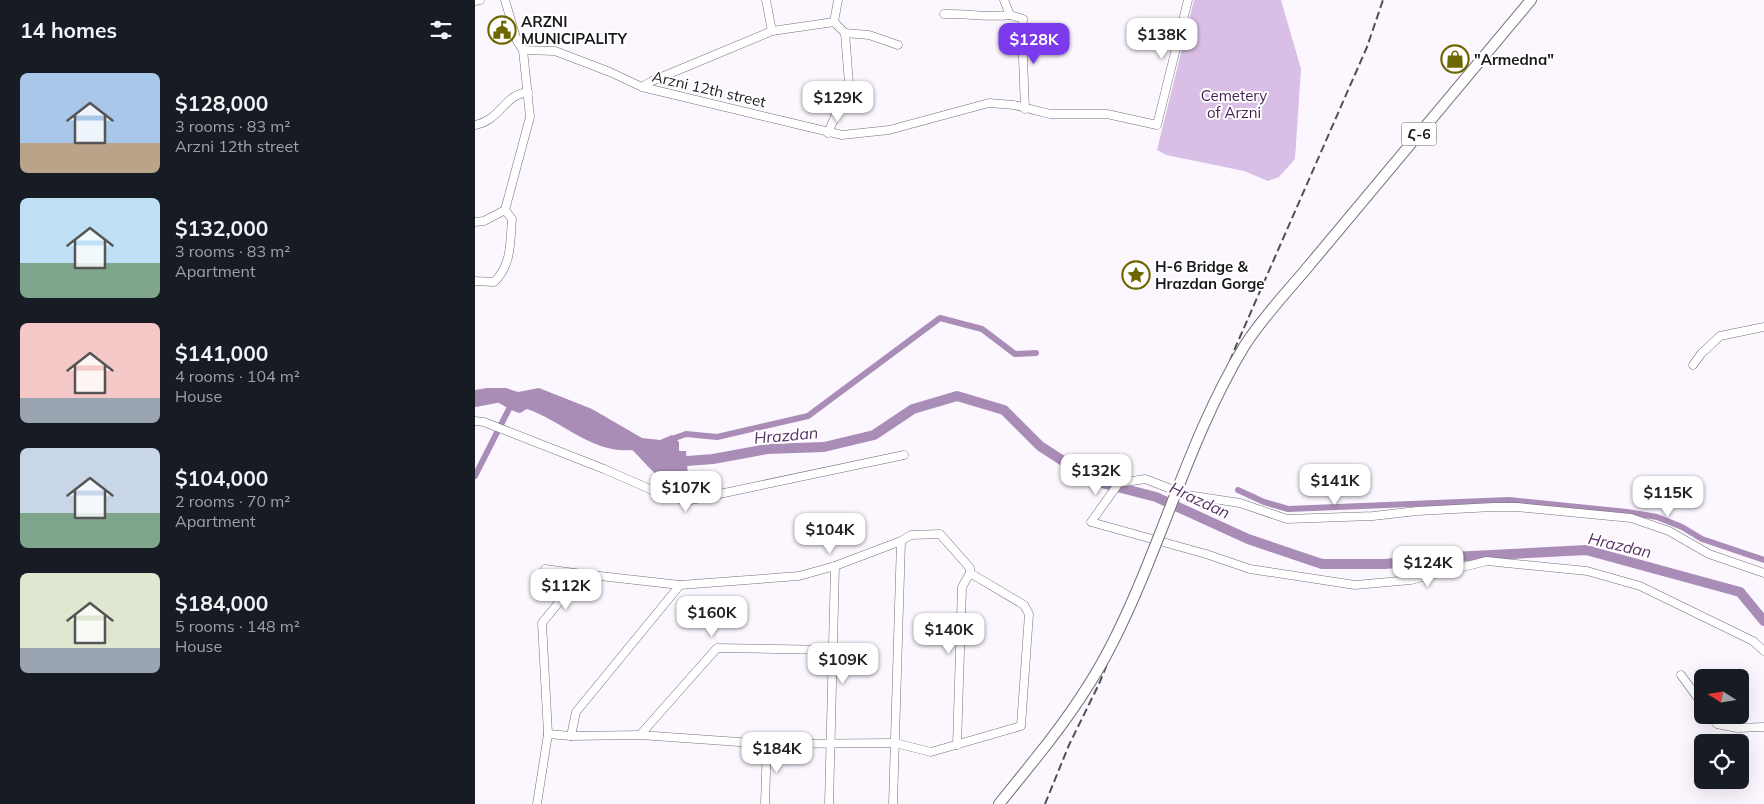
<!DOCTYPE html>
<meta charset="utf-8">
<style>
body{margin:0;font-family:Mulish,"Noto Sans Armenian",sans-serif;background:#242831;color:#f1f3f6;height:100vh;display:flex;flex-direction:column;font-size:19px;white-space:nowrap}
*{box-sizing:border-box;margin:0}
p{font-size:16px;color:#9ea1a6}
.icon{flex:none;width:28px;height:28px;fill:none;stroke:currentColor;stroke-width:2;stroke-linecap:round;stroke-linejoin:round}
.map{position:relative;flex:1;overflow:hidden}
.drawer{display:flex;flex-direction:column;background:#171b24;width:475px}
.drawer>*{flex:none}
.needle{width:32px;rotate:282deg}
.fabs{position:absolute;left:1219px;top:669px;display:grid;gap:10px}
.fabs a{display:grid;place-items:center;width:55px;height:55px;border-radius:8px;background:#171b24;box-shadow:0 5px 20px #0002;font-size:25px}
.price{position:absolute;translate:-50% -42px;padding:0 11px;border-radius:10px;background:#fff;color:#222;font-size:16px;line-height:32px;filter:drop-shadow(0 1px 2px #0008)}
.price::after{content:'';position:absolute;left:50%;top:30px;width:15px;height:11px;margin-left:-8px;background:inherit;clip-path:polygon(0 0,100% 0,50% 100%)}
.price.active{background:#7c3aed;color:#fff}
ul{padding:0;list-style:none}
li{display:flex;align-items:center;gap:15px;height:125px;padding:0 20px}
li span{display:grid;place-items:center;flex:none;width:140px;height:100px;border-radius:8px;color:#555}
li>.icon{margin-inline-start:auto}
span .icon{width:60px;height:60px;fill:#fffc;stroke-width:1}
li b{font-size:21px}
h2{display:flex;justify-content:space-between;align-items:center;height:60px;padding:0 20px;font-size:21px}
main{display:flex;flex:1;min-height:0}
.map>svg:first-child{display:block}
.green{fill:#d9bfe5}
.water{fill:#aa8db7}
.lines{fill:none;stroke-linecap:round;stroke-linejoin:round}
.canal{stroke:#aa8db7;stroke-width:6}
.river{stroke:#aa8db7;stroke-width:10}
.minor-casing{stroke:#766f7a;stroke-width:9}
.major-casing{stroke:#766f7a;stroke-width:12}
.minor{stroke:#fff;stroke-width:8}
.major{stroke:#fff;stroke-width:10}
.rail{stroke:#524f55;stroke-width:2;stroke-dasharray:8 4;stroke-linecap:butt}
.major-bridge-casing{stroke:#766f7a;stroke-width:12;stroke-linecap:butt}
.major-bridge{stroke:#fff;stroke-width:10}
.labels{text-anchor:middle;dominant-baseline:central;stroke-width:4;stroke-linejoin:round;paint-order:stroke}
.shield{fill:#fff;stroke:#5f5d61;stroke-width:1}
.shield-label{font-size:14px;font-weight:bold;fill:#1b181d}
.poi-label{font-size:15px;font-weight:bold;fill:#1b181d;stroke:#fff;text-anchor:start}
.street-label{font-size:15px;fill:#1b181d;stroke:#fff}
.park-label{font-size:15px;fill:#441e53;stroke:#fff}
.water-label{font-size:16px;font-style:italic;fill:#573167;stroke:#fff}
</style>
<main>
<section class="drawer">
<h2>14 homes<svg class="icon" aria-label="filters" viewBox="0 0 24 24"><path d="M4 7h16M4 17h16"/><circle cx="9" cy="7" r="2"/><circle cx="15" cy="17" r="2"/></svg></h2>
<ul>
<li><span style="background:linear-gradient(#a9c7e8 70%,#b9a48a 0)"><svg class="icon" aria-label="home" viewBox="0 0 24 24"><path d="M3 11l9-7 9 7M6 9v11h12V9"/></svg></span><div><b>$128,000</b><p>3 rooms · 83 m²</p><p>Arzni 12th street</p></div></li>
<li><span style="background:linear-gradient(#bfe0f5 65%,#7fa58c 0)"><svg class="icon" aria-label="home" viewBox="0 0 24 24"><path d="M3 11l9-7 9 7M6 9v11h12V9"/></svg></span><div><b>$132,000</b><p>3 rooms · 83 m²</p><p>Apartment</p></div></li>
<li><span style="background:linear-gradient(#f6c9c9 75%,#9aa5b1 0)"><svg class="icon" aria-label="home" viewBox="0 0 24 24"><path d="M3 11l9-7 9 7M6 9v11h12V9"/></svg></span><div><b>$141,000</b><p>4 rooms · 104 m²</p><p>House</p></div></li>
<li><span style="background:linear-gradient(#c9d6e8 65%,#7fa58c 0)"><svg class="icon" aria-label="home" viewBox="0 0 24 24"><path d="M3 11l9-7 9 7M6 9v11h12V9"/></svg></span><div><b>$104,000</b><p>2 rooms · 70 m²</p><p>Apartment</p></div></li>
<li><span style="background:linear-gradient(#dfe7d0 75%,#9aa5b1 0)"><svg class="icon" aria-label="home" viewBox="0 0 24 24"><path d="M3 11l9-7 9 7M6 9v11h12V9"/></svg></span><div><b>$184,000</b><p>5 rooms · 148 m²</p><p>House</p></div></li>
</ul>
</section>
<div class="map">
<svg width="1289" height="804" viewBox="0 0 1289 804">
<rect width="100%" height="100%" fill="#fcf7ff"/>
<path class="green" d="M 719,0 L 806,0 L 826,69 L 820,159 L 804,177 L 793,181 L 769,171 L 691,155 L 682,150 Z"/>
<path class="water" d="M 12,388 L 31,388 L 43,392 L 64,388 L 117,409 L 167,438 L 185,440 L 197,435 L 204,442 L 204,451 L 211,451 L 213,476 L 206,477 L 207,482 C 182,484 173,464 157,450 C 118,454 87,421 52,409 L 45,413 C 27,409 19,392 0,404 L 0,390 Z"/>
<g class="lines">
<g class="canal">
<path d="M 194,440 L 211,434 L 242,437 L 333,416 L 465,318 L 507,329 L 540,354 L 561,353"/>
<path d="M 0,476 L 38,401"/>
<path d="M 763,490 L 789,502 L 813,509 L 1034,500 L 1152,512 L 1182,517 L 1207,527 L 1227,539 L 1289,560"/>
</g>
<g class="river">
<path d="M 0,402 L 26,397"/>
<path d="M 199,462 L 238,459 L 292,449 L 349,447 L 399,435 L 438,409 L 482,396 L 529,410 L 565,446 L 619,481 L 681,497 L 773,539 L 847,564 L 910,564 L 977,557 L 1111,550 L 1265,592 L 1289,621"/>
</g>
<g class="minor-casing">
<g id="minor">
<path d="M 291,0 L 297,31"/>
<path d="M 529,0 L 535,15 L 548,19 L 547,33 L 550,109"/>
<path d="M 0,1 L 5,0"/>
<path d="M 469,14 C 491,13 513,18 535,15"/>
<path d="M 359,22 L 363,0"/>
<path d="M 370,33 L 394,35 L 423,45"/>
<path d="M 48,50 L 80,51 L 135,72 L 167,87 L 367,135 L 414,130 L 514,103 L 539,105 L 575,114 L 632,114 L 682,125 L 713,0"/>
<path d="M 167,87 L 177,81 L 297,31 L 359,22 L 370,33 L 374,84 L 353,133"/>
<path d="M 0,125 C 26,120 28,95 53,92"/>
<path d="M 0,222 L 9,221 L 30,210 L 55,117 L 48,50 L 42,41 L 30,0"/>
<path d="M 0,281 L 19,282 C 37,265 35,242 37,219 L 30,210"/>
<path d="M 1218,365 L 1226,354 L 1245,336 L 1289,327"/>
<path d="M 0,421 L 9,422 L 129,469 L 184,493 L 211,501 L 429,455"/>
<path d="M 70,569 L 107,574"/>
<path d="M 1289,573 L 1234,554 L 1194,531 L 1156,518 L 1042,507 L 1018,507 L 942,511 L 898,516 L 812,519 L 765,503 L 712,495 L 670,479 L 644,483 L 616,522 L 731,554 L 775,569 L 880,585 L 936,580 L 1012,561 L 1112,571 L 1165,586 L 1278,641 L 1289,651"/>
<path d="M 1206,675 L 1228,705"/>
<path d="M 1235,715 L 1242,724 L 1262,728 L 1289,727"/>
<path d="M 73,734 L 67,623 L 107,574 L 205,585"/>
<path d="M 165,735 L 242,648 L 357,650"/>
<path d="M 96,736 L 101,712 L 205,585 L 324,576 L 360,566 L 426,541 L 418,804"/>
<path d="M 482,745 L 487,587 L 495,573"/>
<path d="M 62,804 L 73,734 L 96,736 L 165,735 L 292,744 L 420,743 L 456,752 L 546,726 L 554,614 L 549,605 L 495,573 L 495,568 L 465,534 L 436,535 L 426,541"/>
<path d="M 290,804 L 292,744"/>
<path d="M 354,804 L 360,566"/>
</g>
</g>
<g class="major-casing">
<g id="major">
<path d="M 832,268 L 1056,0"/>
<path d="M 524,804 L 561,758"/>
</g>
</g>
<use href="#minor" class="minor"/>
<use href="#major" class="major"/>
<path class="rail" d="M 570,804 L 594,745 L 624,684 L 761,346 L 892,47 L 908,0"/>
<g class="major-bridge-casing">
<path id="major-bridge" d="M 561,758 C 590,722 617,684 638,642 C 687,545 714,437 770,345 C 788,317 811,293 832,268"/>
</g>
<use href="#major-bridge" class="major-bridge"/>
</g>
<defs>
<g id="civic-ring" transform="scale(1.4375)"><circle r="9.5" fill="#fff" stroke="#6e6700" stroke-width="1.5"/><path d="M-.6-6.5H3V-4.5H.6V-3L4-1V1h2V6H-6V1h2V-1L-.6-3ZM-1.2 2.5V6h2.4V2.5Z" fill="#6e6700"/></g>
<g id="shop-ring" transform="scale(1.4375)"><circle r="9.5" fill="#fff" stroke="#6e6700" stroke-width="1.5"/><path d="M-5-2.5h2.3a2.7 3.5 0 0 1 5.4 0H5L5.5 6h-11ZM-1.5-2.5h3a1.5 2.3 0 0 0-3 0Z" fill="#6e6700"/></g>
<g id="sight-ring" transform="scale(1.4375)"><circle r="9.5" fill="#fff" stroke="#6e6700" stroke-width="1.5"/><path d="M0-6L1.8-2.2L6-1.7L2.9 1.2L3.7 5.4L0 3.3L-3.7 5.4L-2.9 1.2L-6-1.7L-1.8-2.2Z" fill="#6e6700"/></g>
</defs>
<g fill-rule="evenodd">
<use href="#civic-ring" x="27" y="30"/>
<use href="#shop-ring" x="980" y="59"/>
<use href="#sight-ring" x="661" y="275"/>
</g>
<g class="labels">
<rect class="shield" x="926.5" y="122.5" width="35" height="23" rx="4"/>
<g class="shield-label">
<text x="944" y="134">Հ-6</text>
</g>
<g class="poi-label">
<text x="46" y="21">ARZNI<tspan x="46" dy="17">MUNICIPALITY</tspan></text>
<text x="999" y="59">"Armedna"</text>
<text x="680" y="266">H-6 Bridge &amp;<tspan x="680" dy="17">Hrazdan Gorge</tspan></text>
</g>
<g class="street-label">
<text transform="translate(234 89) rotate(13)">Arzni 12th street</text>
</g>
<g class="park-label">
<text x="759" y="95">Cemetery<tspan x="759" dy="17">of Arzni</tspan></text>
</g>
<g class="water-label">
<text transform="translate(311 435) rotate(-5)">Hrazdan</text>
<text transform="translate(725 500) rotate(25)">Hrazdan</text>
<text transform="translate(1145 545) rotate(13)">Hrazdan</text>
</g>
</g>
</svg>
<div class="fabs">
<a><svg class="needle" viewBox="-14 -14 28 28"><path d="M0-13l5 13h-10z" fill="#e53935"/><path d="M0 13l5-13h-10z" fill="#9ea1a6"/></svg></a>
<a><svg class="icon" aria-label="locate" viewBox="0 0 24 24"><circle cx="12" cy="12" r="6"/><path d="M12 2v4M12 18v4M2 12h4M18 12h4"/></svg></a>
</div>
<b class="price" style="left:687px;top:60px">$138K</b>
<b class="price active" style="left:559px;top:65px">$128K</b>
<b class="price" style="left:363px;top:123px">$129K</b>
<b class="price" style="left:621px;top:496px">$132K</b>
<b class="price" style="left:860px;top:506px">$141K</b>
<b class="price" style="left:211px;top:513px">$107K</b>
<b class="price" style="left:1193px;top:518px">$115K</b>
<b class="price" style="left:355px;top:555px">$104K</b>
<b class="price" style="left:953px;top:588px">$124K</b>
<b class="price" style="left:91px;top:611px">$112K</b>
<b class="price" style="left:237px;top:638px">$160K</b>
<b class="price" style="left:474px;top:655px">$140K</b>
<b class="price" style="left:368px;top:685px">$109K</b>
<b class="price" style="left:302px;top:774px">$184K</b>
</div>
</main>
